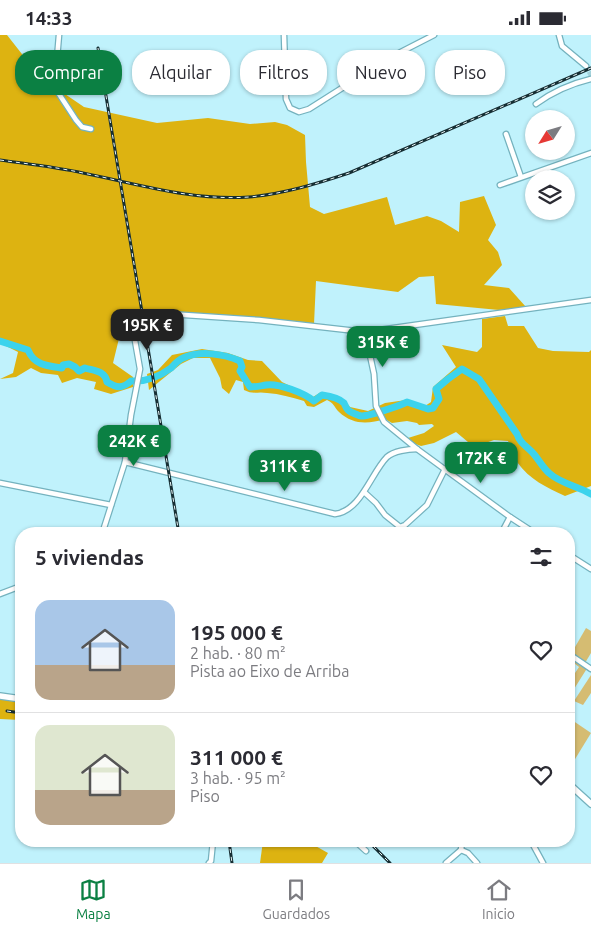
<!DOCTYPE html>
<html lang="es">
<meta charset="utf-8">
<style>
body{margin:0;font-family:Ubuntu,sans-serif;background:#f2f2f3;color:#2b2b33;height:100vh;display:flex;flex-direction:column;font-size:19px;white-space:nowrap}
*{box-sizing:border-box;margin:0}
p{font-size:16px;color:#7c7c81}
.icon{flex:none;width:28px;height:28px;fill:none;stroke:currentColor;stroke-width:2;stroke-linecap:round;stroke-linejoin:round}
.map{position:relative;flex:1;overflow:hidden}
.drawer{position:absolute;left:15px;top:492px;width:560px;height:320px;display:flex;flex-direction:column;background:#fff;border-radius:20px;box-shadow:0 1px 4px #0004}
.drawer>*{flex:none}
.banner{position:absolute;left:15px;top:15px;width:561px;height:45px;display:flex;gap:10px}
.needle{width:32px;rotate:233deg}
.buttons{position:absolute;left:525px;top:75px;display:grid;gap:10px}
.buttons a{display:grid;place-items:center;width:50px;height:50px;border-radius:50%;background:#fff;box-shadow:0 1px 4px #0004;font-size:25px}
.price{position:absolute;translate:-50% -42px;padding:0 11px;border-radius:10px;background:#0b8043;color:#fff;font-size:16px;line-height:32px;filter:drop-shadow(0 1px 2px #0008)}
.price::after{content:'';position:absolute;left:50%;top:30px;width:15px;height:11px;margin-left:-8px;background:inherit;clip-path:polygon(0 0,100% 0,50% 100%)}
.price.on{background:#222;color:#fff}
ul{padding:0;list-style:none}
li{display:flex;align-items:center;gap:15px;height:125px;padding:0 20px}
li+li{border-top:1px solid #e1e1e2}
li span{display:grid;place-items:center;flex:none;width:140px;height:100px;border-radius:15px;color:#555}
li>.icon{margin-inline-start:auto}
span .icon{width:60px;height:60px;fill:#fffc;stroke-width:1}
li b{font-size:21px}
h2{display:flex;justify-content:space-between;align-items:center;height:60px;padding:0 20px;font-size:21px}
.tag{padding:0 18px;border-radius:20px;background:#fff;box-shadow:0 1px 4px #0004;font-size:18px;line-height:45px}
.tag.on{background:#0b8043;color:#fff}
.status{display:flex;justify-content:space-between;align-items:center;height:35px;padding:0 25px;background:#fff;direction:ltr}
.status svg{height:14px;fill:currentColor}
.tabs{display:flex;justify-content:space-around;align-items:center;height:70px;border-top:1px solid #e1e1e2;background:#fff;font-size:14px;color:#7c7c81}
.tabs a{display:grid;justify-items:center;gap:2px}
.tabs .on{color:#0b8043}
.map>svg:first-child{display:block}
.green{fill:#d5bc72}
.forest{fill:#ddb311}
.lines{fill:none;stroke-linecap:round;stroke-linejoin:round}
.river{stroke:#3cd3ec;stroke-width:7}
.minor-tunnel{stroke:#a3d1da;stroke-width:4.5;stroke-dasharray:4.5 2;stroke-linecap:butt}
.minor-casing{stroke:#74b2be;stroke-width:7}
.tertiary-casing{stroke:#74b2be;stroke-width:8}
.minor{stroke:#fff;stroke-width:4.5}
.tertiary{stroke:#fff;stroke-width:5.5}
.rail-casing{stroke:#162e33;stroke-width:3}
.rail{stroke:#ebf8fa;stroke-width:1;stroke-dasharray:4;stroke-linecap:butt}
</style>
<div class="status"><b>14:33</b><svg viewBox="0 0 49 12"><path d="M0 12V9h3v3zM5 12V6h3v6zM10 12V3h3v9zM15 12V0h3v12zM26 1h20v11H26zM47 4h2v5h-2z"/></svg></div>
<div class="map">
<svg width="591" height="828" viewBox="0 0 591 828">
<rect width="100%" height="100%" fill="#c0f2fc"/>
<g class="green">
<path d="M 586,593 L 591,596 L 591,618 L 585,628 L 571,619 Z"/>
<path d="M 570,622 L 589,635 L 586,635 L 569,662 L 569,647 L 579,632 L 570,625 Z"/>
<path d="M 591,640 L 591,658 L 583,670 L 574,666 Z"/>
<path d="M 569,683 L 591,698 L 569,734 Z"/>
</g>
<g class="forest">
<path d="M 0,0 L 7,0 L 40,42 L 84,72 L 157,88 L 208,83 L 250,89 L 275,87 L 287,90 L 305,100 L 306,127 L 310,172 L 324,179 L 387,162 L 395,190 L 427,181 L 441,186 L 459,197 L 460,167 L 484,161 L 496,190 L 488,205 L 498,217 L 502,230 L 484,250 L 509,253 L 526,272 L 499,275 L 436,269 L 434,241 L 419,242 L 398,257 L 316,246 L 314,289 L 147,274 L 125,279 L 113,328 L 133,342 L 133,352 L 111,359 L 94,354 L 96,347 L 77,343 L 62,348 L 58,340 L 41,338 L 31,333 L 16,342 L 0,344 L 13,338 L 18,317 L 0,308 Z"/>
<path d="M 505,281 L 508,291 L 524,291 L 538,313 L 553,316 L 589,317 L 591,315 L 591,451 L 565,461 C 546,452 530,445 517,427 C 514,423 511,412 508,406 L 494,405 L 474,412 L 456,397 L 434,408 L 421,411 L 410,407 L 408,403 L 424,398 L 434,391 L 432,389 L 419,390 L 417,388 L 407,386 L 392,388 L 385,384 C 368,389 353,390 339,377 C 334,372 334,368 327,365 L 314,372 L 307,371 L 304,366 C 291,362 280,359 267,358 C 257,356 254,360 244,355 L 243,347 L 236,345 L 229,359 L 222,353 L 220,343 L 210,323 L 193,323 L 181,329 L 149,355 L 147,339 L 158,335 L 172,320 L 202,314 L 228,318 L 248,325 L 262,326 L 282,347 L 313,362 L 321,357 L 343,364 L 350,372 L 368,376 L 385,368 L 406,365 L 425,371 L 431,367 L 433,352 L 456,332 L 442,310 L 477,317 L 482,312 L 482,284 Z"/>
<path d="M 0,663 L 21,667 L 21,685 L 0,684 Z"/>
<path d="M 263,806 L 312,809 L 328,818 L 322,828 L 260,828 Z"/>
</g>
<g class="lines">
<path class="river" d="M 0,306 L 28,315 C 34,330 47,331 62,333 L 63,330 L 69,329 L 75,332 L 79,336 L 85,333 C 95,336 105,336 107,347 C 117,353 122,354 131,346 C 146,347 159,342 171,333 C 174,330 178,325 183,323 C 200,315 224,319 240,326 L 242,332 L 240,336 L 250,352 C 256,352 260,351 266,350 C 279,348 304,358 314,366 L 322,360 C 329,361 339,363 344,368 C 345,370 346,373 348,375 C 350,377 359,381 362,381 C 369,381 402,370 407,367 L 428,374 L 433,373 L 439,364 L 436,354 L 448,344 L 462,334 L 479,344 L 517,399 C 520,408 525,410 532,417 C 538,423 542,432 549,438 C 561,449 578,451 591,459"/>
<path class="minor-tunnel" d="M 586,31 L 591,41"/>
<g class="minor-casing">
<g id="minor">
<path d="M 59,0 L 55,47 L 59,59 L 76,85 L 82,92 L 91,94"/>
<path d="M 284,0 L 286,64 L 290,73 L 299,77 L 309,74 L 391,22 L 434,0"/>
<path d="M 559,0 L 562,11 L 586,31"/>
<path d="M 536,69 C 554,56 570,49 591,44"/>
<path d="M 506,99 L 521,142"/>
<path d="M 500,150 L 591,118"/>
<path d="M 365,297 L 374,339 L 376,371 L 384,387 L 417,414 L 510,482 L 536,499"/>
<path d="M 125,427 L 335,479 C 361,476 371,438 387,422 C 394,416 408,414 417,414"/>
<path d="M 0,448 L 111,470"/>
<path d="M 364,457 L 376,468 L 385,480 L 400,492"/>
<path d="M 102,499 L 125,427 L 131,380 L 140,334 L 134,300 L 139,289 L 147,281 L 155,278 L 259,285 L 365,297 L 591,265"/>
<path d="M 400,499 L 400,492 L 405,490 L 427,470 L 445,434"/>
<path d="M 501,499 L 510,482"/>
<path d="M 569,520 L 591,534"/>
<path d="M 0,559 L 21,551"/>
<path d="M 569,619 L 591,634"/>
<path d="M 355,806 L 366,816"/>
<path d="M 531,806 L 543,828"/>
<path d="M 461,815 L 468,818 L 477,828"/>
<path d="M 209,828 L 211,826 L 213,806"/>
<path d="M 446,828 L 461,815 L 462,806"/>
</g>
</g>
<g class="tertiary-casing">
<g id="tertiary">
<path d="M 0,661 L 21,664"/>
<path d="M 569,749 L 591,769"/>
</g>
</g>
<use href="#minor" class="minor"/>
<use href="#tertiary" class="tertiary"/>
<g class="rail-casing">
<g id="rail">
<path d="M 98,13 L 179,499"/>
<path d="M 0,125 C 28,129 56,132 83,138 C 138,149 192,166 249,162 C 283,159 316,149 349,138 L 591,33"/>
<path d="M 7,676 L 21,678"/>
<path d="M 229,806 L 232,828"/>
<path d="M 368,806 L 390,828"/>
</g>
</g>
<use href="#rail" class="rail"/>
</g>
</svg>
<div class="buttons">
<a><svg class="needle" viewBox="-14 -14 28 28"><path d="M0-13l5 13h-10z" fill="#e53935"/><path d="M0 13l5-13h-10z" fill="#7c7c81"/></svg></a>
<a><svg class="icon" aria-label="layers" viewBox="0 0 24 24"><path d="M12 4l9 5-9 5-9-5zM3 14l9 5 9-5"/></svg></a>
</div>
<b class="price on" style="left:147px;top:316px">195K €</b>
<b class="price" style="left:383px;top:333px">315K €</b>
<b class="price" style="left:134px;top:432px">242K €</b>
<b class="price" style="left:481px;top:449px">172K €</b>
<b class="price" style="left:285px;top:457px">311K €</b>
<div class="banner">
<a class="tag on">Comprar</a>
<a class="tag">Alquilar</a>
<a class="tag">Filtros</a>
<a class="tag">Nuevo</a>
<a class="tag">Piso</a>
</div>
<section class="drawer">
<h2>5 viviendas<svg class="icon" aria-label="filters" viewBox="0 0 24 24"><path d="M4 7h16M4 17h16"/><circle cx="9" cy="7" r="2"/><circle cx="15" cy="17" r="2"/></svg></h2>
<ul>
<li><span style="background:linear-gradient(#a9c7e8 65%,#b9a48a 0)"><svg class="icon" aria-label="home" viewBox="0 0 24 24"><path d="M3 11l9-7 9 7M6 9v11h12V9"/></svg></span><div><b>195 000 €</b><p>2 hab. · 80 m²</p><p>Pista ao Eixo de Arriba</p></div><svg class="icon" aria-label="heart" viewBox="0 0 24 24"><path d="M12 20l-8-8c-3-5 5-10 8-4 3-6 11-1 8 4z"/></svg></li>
<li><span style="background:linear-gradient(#dfe7d0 65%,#b9a48a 0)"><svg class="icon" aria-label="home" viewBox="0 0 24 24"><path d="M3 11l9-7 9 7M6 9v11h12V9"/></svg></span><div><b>311 000 €</b><p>3 hab. · 95 m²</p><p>Piso</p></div><svg class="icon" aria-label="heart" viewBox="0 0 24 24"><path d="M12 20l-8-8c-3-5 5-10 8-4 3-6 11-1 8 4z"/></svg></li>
</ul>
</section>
</div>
<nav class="tabs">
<a class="on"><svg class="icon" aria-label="map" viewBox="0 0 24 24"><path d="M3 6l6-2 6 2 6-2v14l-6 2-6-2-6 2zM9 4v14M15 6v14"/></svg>Mapa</a>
<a><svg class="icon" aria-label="saved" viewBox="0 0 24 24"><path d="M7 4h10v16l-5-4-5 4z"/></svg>Guardados</a>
<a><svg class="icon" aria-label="home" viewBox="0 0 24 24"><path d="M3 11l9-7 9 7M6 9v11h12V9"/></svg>Inicio</a>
</nav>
